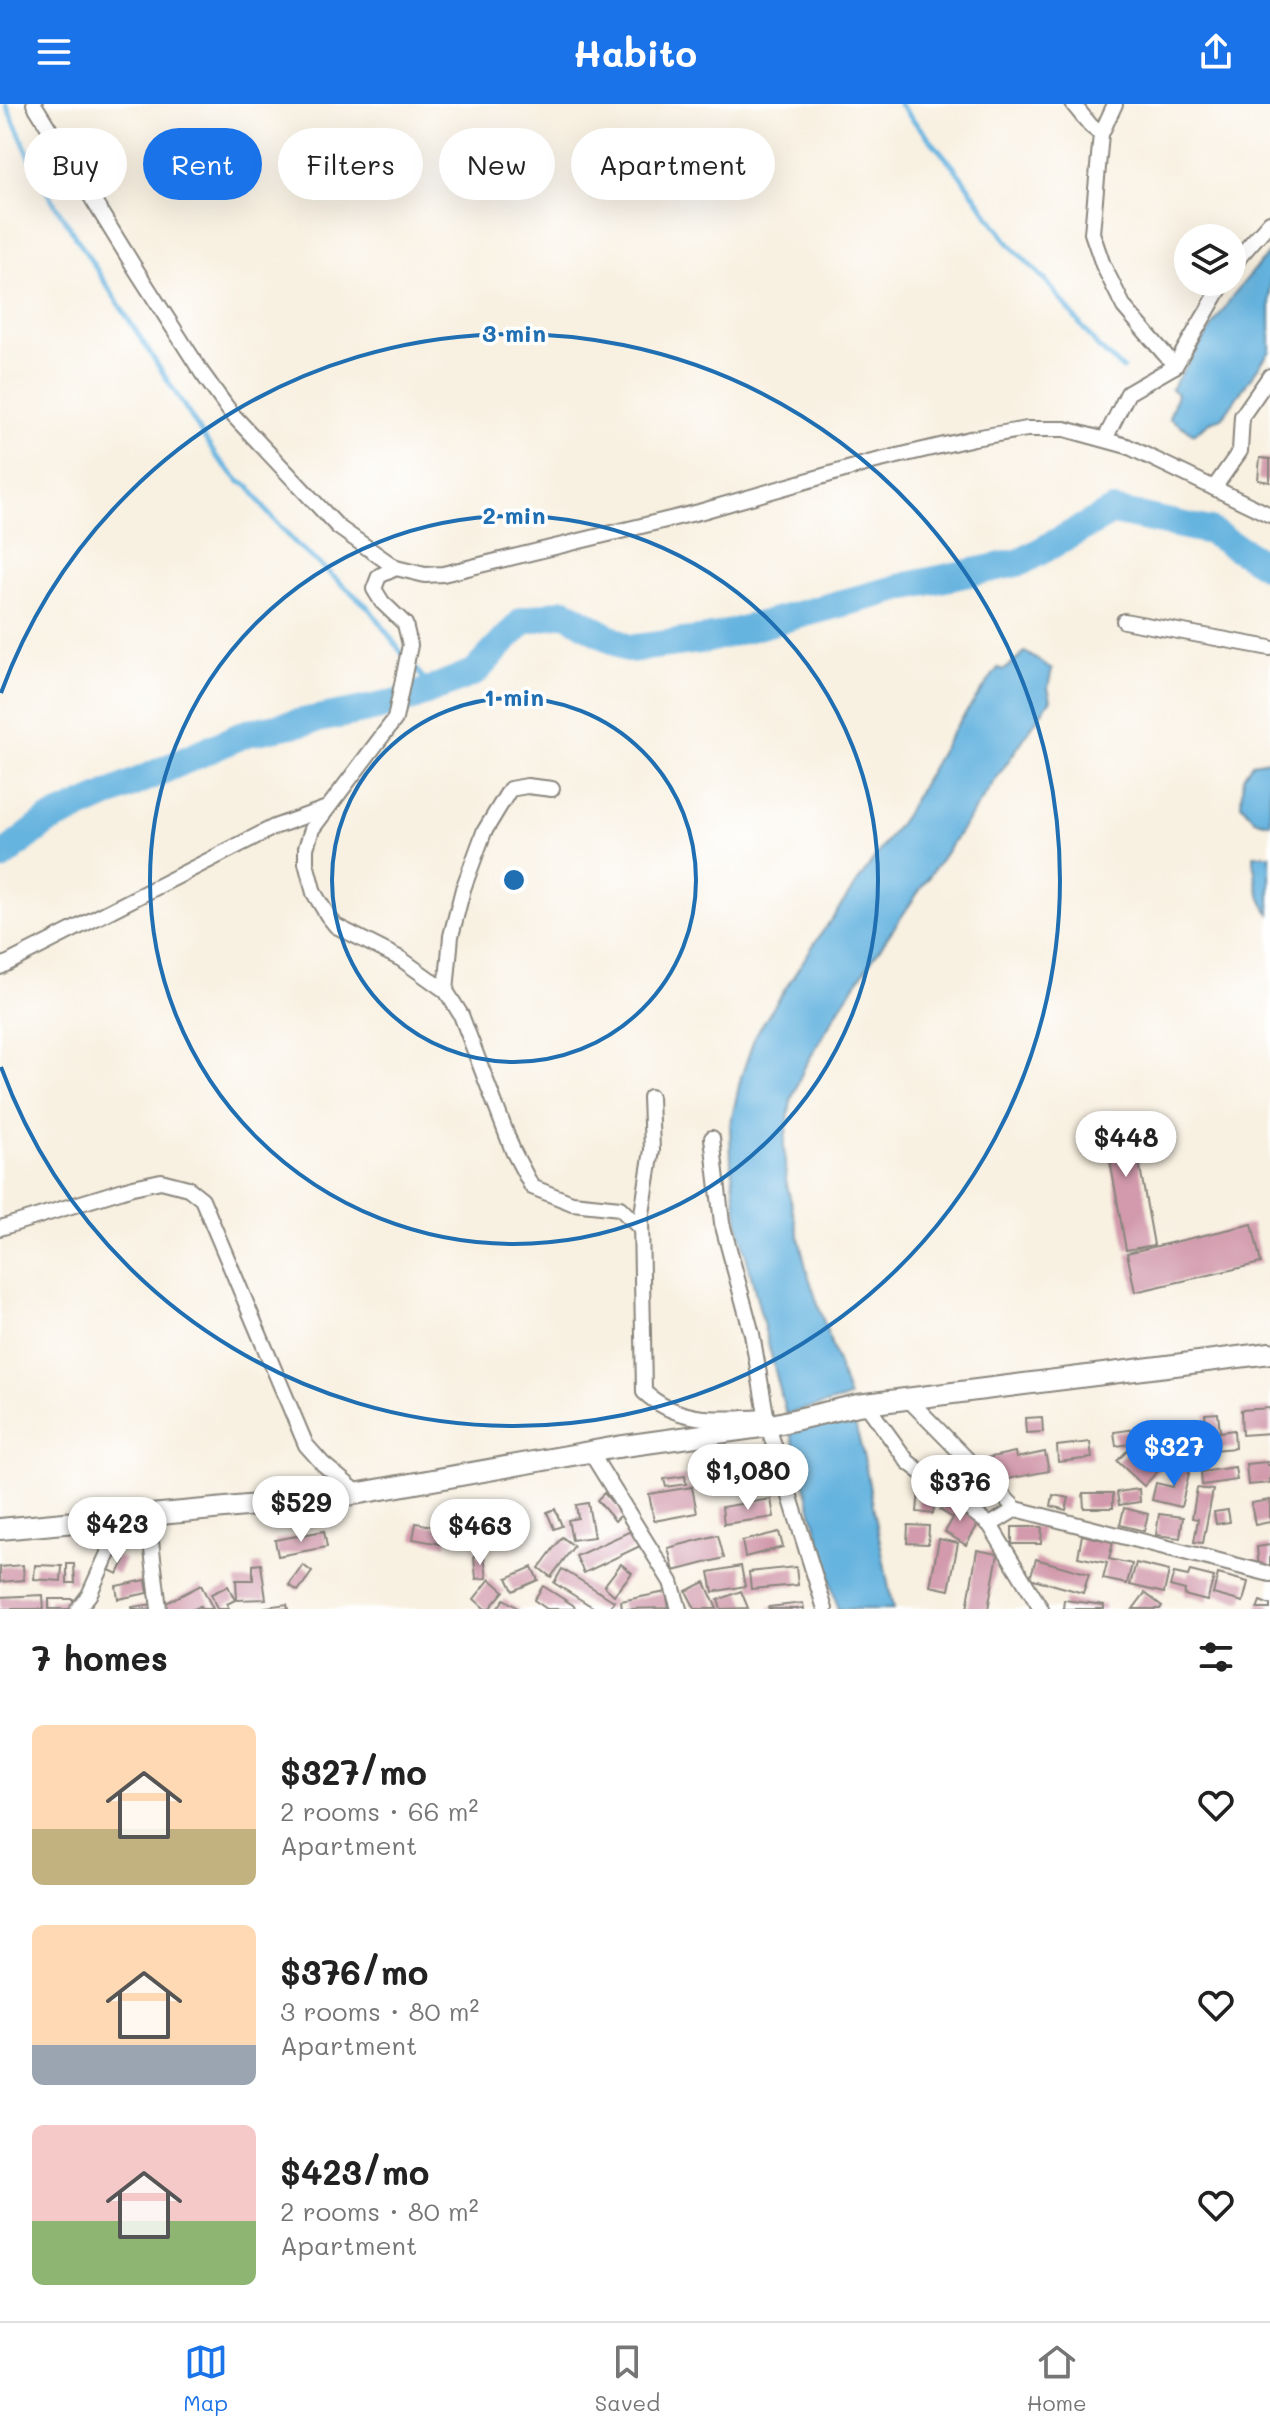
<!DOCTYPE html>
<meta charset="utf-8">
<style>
body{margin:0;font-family:Mali,sans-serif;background:#f6f6f6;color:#222;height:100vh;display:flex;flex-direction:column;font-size:30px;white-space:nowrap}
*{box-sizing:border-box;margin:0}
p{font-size:26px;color:#767676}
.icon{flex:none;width:44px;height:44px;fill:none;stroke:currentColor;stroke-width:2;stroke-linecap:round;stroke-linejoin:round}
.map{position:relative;height:1505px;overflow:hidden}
.sheet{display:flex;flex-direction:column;background:#fff;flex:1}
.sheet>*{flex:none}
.banner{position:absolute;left:24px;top:24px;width:800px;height:72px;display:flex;gap:16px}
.tools{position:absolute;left:1174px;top:120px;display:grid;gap:16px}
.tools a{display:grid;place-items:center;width:72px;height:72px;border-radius:50%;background:#fff;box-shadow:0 8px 32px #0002;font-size:40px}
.price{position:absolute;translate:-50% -68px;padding:0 18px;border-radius:28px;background:#fff;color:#222;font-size:26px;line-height:52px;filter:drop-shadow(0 2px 4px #0008)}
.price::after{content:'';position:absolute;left:50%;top:48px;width:24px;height:18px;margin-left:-12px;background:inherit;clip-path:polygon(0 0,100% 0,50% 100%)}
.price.active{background:#1a73e8;color:#fff}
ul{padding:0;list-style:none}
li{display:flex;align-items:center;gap:24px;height:200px;padding:0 32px}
li span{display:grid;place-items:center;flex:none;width:224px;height:160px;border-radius:12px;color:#555}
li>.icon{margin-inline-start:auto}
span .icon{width:96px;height:96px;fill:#fffc;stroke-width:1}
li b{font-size:34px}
h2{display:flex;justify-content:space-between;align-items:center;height:96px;padding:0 32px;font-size:34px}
.tag{padding:0 28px;border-radius:36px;background:#fff;box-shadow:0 8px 32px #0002;font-size:28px;line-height:72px}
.tag.active{background:#1a73e8;color:#fff}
header{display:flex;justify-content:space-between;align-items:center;height:104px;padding:0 32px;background:#1a73e8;color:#fff;font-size:36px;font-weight:800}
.dock{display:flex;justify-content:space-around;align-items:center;height:112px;border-top:2px solid #e0e0e0;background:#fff;font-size:22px;color:#767676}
.dock a{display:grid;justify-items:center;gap:4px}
.dock .active{color:#1a73e8}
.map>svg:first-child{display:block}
.water{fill:#65b3df;stroke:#40687e;stroke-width:2}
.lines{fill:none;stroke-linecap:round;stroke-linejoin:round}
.stream{stroke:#65b3df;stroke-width:5}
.river{stroke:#65b3df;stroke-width:28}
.building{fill:#d29aac}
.minor-casing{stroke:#8a867e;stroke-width:18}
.secondary-casing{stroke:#8a867e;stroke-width:24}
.minor{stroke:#fff;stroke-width:14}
.secondary{stroke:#fff;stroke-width:20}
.ring{fill:none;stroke:#1f6fb2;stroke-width:4}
.centre{fill:#1f6fb2;stroke:#fff;stroke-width:4}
.ring-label{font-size:24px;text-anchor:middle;font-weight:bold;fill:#1f6fb2;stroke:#fff;stroke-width:7;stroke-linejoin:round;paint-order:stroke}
</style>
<header><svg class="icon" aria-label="menu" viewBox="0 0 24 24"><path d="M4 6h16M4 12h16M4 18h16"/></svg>Habito<svg class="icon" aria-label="share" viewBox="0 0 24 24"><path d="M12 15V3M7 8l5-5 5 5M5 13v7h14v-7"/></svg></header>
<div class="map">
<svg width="1270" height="1505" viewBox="0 0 1270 1505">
<rect width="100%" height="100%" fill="#fff"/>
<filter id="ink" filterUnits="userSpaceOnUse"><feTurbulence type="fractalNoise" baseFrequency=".0125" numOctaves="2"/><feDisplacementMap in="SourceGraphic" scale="16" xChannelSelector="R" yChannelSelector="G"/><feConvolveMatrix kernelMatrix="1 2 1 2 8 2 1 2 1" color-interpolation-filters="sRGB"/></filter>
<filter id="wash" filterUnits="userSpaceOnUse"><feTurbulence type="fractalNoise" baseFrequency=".006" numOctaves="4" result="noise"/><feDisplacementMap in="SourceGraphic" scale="32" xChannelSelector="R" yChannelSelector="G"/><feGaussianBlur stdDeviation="1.8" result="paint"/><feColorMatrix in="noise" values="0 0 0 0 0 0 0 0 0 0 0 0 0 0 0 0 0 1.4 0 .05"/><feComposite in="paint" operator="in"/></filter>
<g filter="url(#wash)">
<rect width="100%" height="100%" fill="#f8f0e0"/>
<g class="water">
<path d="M 1270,147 L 1270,247 L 1222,314 L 1210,318 L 1194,330 L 1169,314 L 1177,290 L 1171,285 L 1233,191 Z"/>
<path d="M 1025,548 L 1052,565 L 1048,584 L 1051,595 L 841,901 L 804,964 L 791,997 L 784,1042 L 786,1076 L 806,1164 L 849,1294 L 786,1310 L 739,1124 L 731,1060 L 730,1022 L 741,973 L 755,932 L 816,837 L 905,711 L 952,628 L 998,564 L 1004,566 Z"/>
<path d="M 1270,656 L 1270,719 L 1255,716 L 1241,700 L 1243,673 L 1252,659 Z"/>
<path d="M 1254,751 L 1270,751 L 1270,810 C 1258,795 1254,771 1254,751 Z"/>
<path d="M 852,1310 L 864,1354 L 893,1505 L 838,1505 L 790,1326 Z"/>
</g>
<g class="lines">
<g class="stream">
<path d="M 6,0 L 42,80 L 216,352 L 240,378 L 249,382 L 267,408 L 296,440 L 368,503 L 404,552"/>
<path d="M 899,0 L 954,63 L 1010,141 L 1046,177 L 1098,243 L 1123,265"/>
<path d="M 410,559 L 433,585"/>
</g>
<path class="river" d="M 0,754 L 46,718 L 247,629 L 398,599 L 475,568 L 523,517 L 565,508 L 628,545 L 708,535 L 907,482 L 1021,458 L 1113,407 L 1210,427 L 1270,464"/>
</g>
<g id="blocks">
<g class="building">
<path d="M 1260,354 L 1270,355 L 1270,378 L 1258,376 Z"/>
<path d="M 1131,1013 L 1154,1141 L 1126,1146 L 1108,1045 L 1094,1047 L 1089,1021 Z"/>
<path d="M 1252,1120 L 1261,1159 L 1135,1188 L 1127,1149 Z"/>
<path d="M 1270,1304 L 1270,1329 L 1242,1331 L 1241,1306 Z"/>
<path d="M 1218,1309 L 1220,1328 L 1234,1326 L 1235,1344 L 1200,1347 L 1197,1321 L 1206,1320 L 1205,1310 Z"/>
<path d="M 1042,1313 L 1043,1328 L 1026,1329 L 1025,1314 Z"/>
<path d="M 1143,1324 L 1145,1338 L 1116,1342 L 1114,1328 Z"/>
<path d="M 1190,1329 L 1191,1345 L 1176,1346 L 1177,1356 L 1170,1357 L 1169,1345 L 1156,1345 L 1155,1331 Z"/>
<path d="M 1090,1338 L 1092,1354 L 1058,1358 L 1057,1342 Z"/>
<path d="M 1128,1346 L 1144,1361 L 1156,1349 L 1166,1358 L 1144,1382 L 1117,1357 Z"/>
<path d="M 1015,1348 L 1016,1354 L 1045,1348 L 1049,1367 L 991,1378 L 987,1354 Z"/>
<path d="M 1179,1358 L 1191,1361 L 1181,1403 L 1152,1396 L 1156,1379 L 1173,1383 Z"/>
<path d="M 1267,1358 L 1267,1361 L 1270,1361 L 1270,1379 L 1248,1381 L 1246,1360 Z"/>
<path d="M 1235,1363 L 1237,1376 L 1202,1381 L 1201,1368 Z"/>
<path d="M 685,1372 L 686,1380 L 666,1383 L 664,1375 Z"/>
<path d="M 692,1383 L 697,1409 L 654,1417 L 649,1390 Z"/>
<path d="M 1197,1384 L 1213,1386 L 1203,1439 L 1194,1438 L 1198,1415 L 1192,1414 Z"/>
<path d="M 1139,1385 L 1140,1398 L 1119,1401 L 1117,1388 Z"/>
<path d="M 919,1386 L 936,1388 L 933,1410 L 917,1408 Z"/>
<path d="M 604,1389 L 622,1410 L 615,1417 L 597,1396 Z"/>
<path d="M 1083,1389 L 1113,1389 L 1113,1404 L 1084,1404 Z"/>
<path d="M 1053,1391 L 1069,1394 L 1066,1406 L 1051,1402 Z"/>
<path d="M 771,1395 L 774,1413 L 724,1420 L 722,1403 Z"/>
<path d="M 1270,1396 L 1270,1418 L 1255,1421 L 1251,1399 Z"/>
<path d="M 946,1397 L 980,1417 L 966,1441 L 945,1428 L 953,1414 L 940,1406 Z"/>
<path d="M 588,1399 L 594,1433 L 572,1436 L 568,1416 L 578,1414 L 576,1401 Z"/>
<path d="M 1124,1404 L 1148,1410 L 1144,1427 L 1120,1421 Z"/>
<path d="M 555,1405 L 562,1422 L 554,1425 L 547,1408 Z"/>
<path d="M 1228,1406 L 1230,1418 L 1216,1420 L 1214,1408 Z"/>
<path d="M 471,1409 L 473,1420 L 454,1424 L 452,1413 Z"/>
<path d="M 1159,1410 L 1183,1413 L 1180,1434 L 1156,1431 Z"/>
<path d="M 416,1419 L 449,1425 L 446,1441 L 413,1435 Z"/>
<path d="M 908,1421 L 929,1422 L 928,1440 L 907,1439 Z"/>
<path d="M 1012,1423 L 1042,1423 L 1041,1440 L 1012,1440 Z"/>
<path d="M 633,1426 L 640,1442 L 584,1469 L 576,1452 Z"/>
<path d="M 324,1427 L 327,1443 L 278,1452 L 275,1436 Z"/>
<path d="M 779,1428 L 783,1443 L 745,1453 L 742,1437 Z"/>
<path d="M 718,1431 L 724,1454 L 674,1467 L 668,1444 Z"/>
<path d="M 1082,1431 L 1113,1438 L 1109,1455 L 1132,1460 L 1127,1480 L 1103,1475 L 1107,1459 L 1078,1453 Z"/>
<path d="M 562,1433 L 574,1442 L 551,1473 L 539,1464 Z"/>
<path d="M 939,1435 L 958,1439 L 949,1486 L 930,1482 Z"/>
<path d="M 1270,1441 L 1270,1462 L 1259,1464 L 1257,1443 Z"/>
<path d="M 977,1446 L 998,1450 L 988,1505 L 967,1505 Z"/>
<path d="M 484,1451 L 487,1474 L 476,1475 L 474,1452 Z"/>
<path d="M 117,1452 L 125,1456 L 118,1470 L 109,1466 Z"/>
<path d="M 1036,1455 L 1089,1470 L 1083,1489 L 1030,1474 Z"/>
<path d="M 1136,1459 L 1169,1467 L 1164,1489 L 1130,1481 Z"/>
<path d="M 67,1460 L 74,1460 L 75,1479 L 67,1479 Z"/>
<path d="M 261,1460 L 266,1495 L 237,1496 L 236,1476 L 253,1476 L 253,1461 Z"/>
<path d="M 621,1460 L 632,1469 L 614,1491 L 604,1482 Z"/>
<path d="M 23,1461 L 24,1476 L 0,1478 L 0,1463 Z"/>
<path d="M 35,1461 L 62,1462 L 61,1477 L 34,1475 Z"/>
<path d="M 303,1461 L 312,1468 L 298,1487 L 289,1481 Z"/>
<path d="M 741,1462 L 745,1482 L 713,1488 L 709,1468 Z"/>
<path d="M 532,1463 L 538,1476 L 513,1487 L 507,1474 Z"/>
<path d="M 796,1463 L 798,1481 L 751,1485 L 749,1468 Z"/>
<path d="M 562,1465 L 614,1497 L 609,1505 L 596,1505 L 554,1479 Z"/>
<path d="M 1190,1467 L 1214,1473 L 1207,1497 L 1184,1491 L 1185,1486 L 1170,1482 L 1174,1469 L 1188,1472 Z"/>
<path d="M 1218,1470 L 1248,1478 L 1243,1498 L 1213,1490 Z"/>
<path d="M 490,1475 L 504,1487 L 489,1505 L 485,1505 L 474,1495 Z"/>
<path d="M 146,1476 L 148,1489 L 118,1495 L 116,1482 Z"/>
<path d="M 705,1478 L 717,1505 L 695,1505 L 686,1487 Z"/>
<path d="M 201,1481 L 213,1505 L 201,1505 L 200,1502 L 194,1505 L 167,1505 L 164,1500 Z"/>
<path d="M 228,1482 L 235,1496 L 227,1500 L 229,1505 L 217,1505 L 211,1490 Z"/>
<path d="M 543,1482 L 573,1501 L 576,1505 L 547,1505 L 534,1496 Z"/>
<path d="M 741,1487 L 748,1504 L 721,1505 L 718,1496 Z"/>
<path d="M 666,1488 L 669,1504 L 622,1505 L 621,1497 Z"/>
<path d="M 1145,1489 L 1162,1502 L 1160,1505 L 1133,1505 Z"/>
<path d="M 43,1491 L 44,1505 L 0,1505 L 0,1493 Z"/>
<rect x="49" y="1495" width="24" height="10"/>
<path d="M 504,1495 L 519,1505 L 497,1505 Z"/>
<path d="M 1064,1496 L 1104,1501 L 1104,1505 L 1063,1505 Z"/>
<path d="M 1260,1497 L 1270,1501 L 1270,1505 L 1257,1505 Z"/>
<path d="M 803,1499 L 804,1505 L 769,1505 L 768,1503 Z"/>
<path d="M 153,1500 L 154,1505 L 132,1505 L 132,1503 Z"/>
<path d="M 287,1500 L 288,1505 L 265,1505 L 265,1503 Z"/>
</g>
</g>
</g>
<g filter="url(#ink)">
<use href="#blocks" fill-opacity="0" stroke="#8a867e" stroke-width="2"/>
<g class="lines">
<g class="minor-casing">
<g id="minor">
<path d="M 34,0 L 133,161 L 202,269 L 231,309 L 338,423 L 396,464 L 425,471 L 443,470 L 699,408 L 872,358 L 974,334 L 1027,325 L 1065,325 L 1127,342 L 1270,411"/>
<path d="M 1073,0 L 1091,22 L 1101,30"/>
<path d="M 1115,0 L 1101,30 L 1092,129 L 1103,161 L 1124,203 L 1175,262"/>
<path d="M 1232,165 L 1240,152 L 1270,118"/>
<path d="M 1105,335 L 1128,289 L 1175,262 L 1224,178"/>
<path d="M 1214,384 L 1240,347 L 1242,312 L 1270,272"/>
<path d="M 396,464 L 379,472 L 374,485 L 382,498 L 405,520 L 410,541 L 395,615 L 312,725 L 306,744 L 306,759 L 314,789 L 328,812 L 336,822 L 401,855 L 446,887"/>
<path d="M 1124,517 L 1270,544"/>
<path d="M 552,685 L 527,682 L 510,685 L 484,728 L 463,785 L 451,832 L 446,887 L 461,911 L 513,1047 L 532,1083 L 572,1099 L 620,1104 L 641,1125"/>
<path d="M 0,863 L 274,723 L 327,704"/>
<path d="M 650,993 L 652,1046 L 641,1116 L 644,1288 C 680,1321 721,1315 767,1313"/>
<path d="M 712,1034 L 722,1119 L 752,1230 L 768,1322 L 825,1505"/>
<path d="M 0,1124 L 133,1083 L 161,1077 L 188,1084 L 202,1095 L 306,1341 L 323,1360 L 358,1389"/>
<path d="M 907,1294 L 1016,1405 L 1270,1470"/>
<path d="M 866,1300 L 908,1358 L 990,1421 L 1041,1505"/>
<path d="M 591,1349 L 671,1478 L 679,1505"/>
<path d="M 148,1412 L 159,1505"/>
<path d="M 990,1421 L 1016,1405"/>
<path d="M 78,1505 L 89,1491 L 124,1414"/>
</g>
</g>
<g class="secondary-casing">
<path id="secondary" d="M 0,1425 L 332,1394 L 617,1343 L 768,1322 L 858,1301 L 1270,1249"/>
</g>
<use href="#minor" class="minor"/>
<use href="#secondary" class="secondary"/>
</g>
</g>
<g class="ring">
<circle cx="514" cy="776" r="182"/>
<circle cx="514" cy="776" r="364"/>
<path d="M1 589A546 546 0 1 1 1 963"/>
</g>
<circle cx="514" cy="776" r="12" class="centre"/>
<g class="ring-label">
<text x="514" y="238">3 min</text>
<text x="514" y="420">2 min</text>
<text x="514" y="602">1 min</text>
</g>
</svg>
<div class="tools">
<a><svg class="icon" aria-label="layers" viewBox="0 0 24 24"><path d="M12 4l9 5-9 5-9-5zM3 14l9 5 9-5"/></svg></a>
</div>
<b class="price" style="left:1126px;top:1075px">$448</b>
<b class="price active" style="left:1174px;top:1384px">$327</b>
<b class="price" style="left:748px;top:1408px">$1,080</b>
<b class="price" style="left:960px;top:1419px">$376</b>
<b class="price" style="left:301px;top:1440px">$529</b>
<b class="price" style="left:117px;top:1461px">$423</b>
<b class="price" style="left:480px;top:1463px">$463</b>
<div class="banner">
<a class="tag">Buy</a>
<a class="tag active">Rent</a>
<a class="tag">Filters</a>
<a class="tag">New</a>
<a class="tag">Apartment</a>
</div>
</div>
<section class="sheet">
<h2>7 homes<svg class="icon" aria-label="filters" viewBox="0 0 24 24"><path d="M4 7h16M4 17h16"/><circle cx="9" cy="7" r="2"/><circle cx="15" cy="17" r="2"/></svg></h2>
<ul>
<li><span style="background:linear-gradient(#ffd9b3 65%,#c2b280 0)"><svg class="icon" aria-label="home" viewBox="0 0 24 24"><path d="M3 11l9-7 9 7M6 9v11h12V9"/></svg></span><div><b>$327/mo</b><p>2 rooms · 66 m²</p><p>Apartment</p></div><svg class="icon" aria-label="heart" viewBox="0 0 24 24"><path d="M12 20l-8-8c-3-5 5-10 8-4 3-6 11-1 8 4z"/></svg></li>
<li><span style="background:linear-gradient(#ffd9b3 75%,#9aa5b1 0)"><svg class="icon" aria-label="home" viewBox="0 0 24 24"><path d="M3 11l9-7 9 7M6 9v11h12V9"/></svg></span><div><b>$376/mo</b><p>3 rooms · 80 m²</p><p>Apartment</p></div><svg class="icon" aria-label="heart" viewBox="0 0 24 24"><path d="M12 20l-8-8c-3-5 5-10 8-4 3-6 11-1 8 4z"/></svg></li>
<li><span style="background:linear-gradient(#f6c9c9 60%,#8fb573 0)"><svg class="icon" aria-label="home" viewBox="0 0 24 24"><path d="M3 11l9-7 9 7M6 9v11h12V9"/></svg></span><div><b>$423/mo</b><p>2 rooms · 80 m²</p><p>Apartment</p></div><svg class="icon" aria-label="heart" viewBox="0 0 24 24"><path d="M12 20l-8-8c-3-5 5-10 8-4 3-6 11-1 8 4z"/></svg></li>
</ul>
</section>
<nav class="dock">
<a class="active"><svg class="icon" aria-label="map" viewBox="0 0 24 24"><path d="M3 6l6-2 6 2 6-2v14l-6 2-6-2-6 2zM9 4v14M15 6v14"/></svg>Map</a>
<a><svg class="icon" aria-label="saved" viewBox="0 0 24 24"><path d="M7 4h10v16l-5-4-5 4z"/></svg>Saved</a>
<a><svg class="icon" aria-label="home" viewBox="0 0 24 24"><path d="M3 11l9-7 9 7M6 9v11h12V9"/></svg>Home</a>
</nav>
